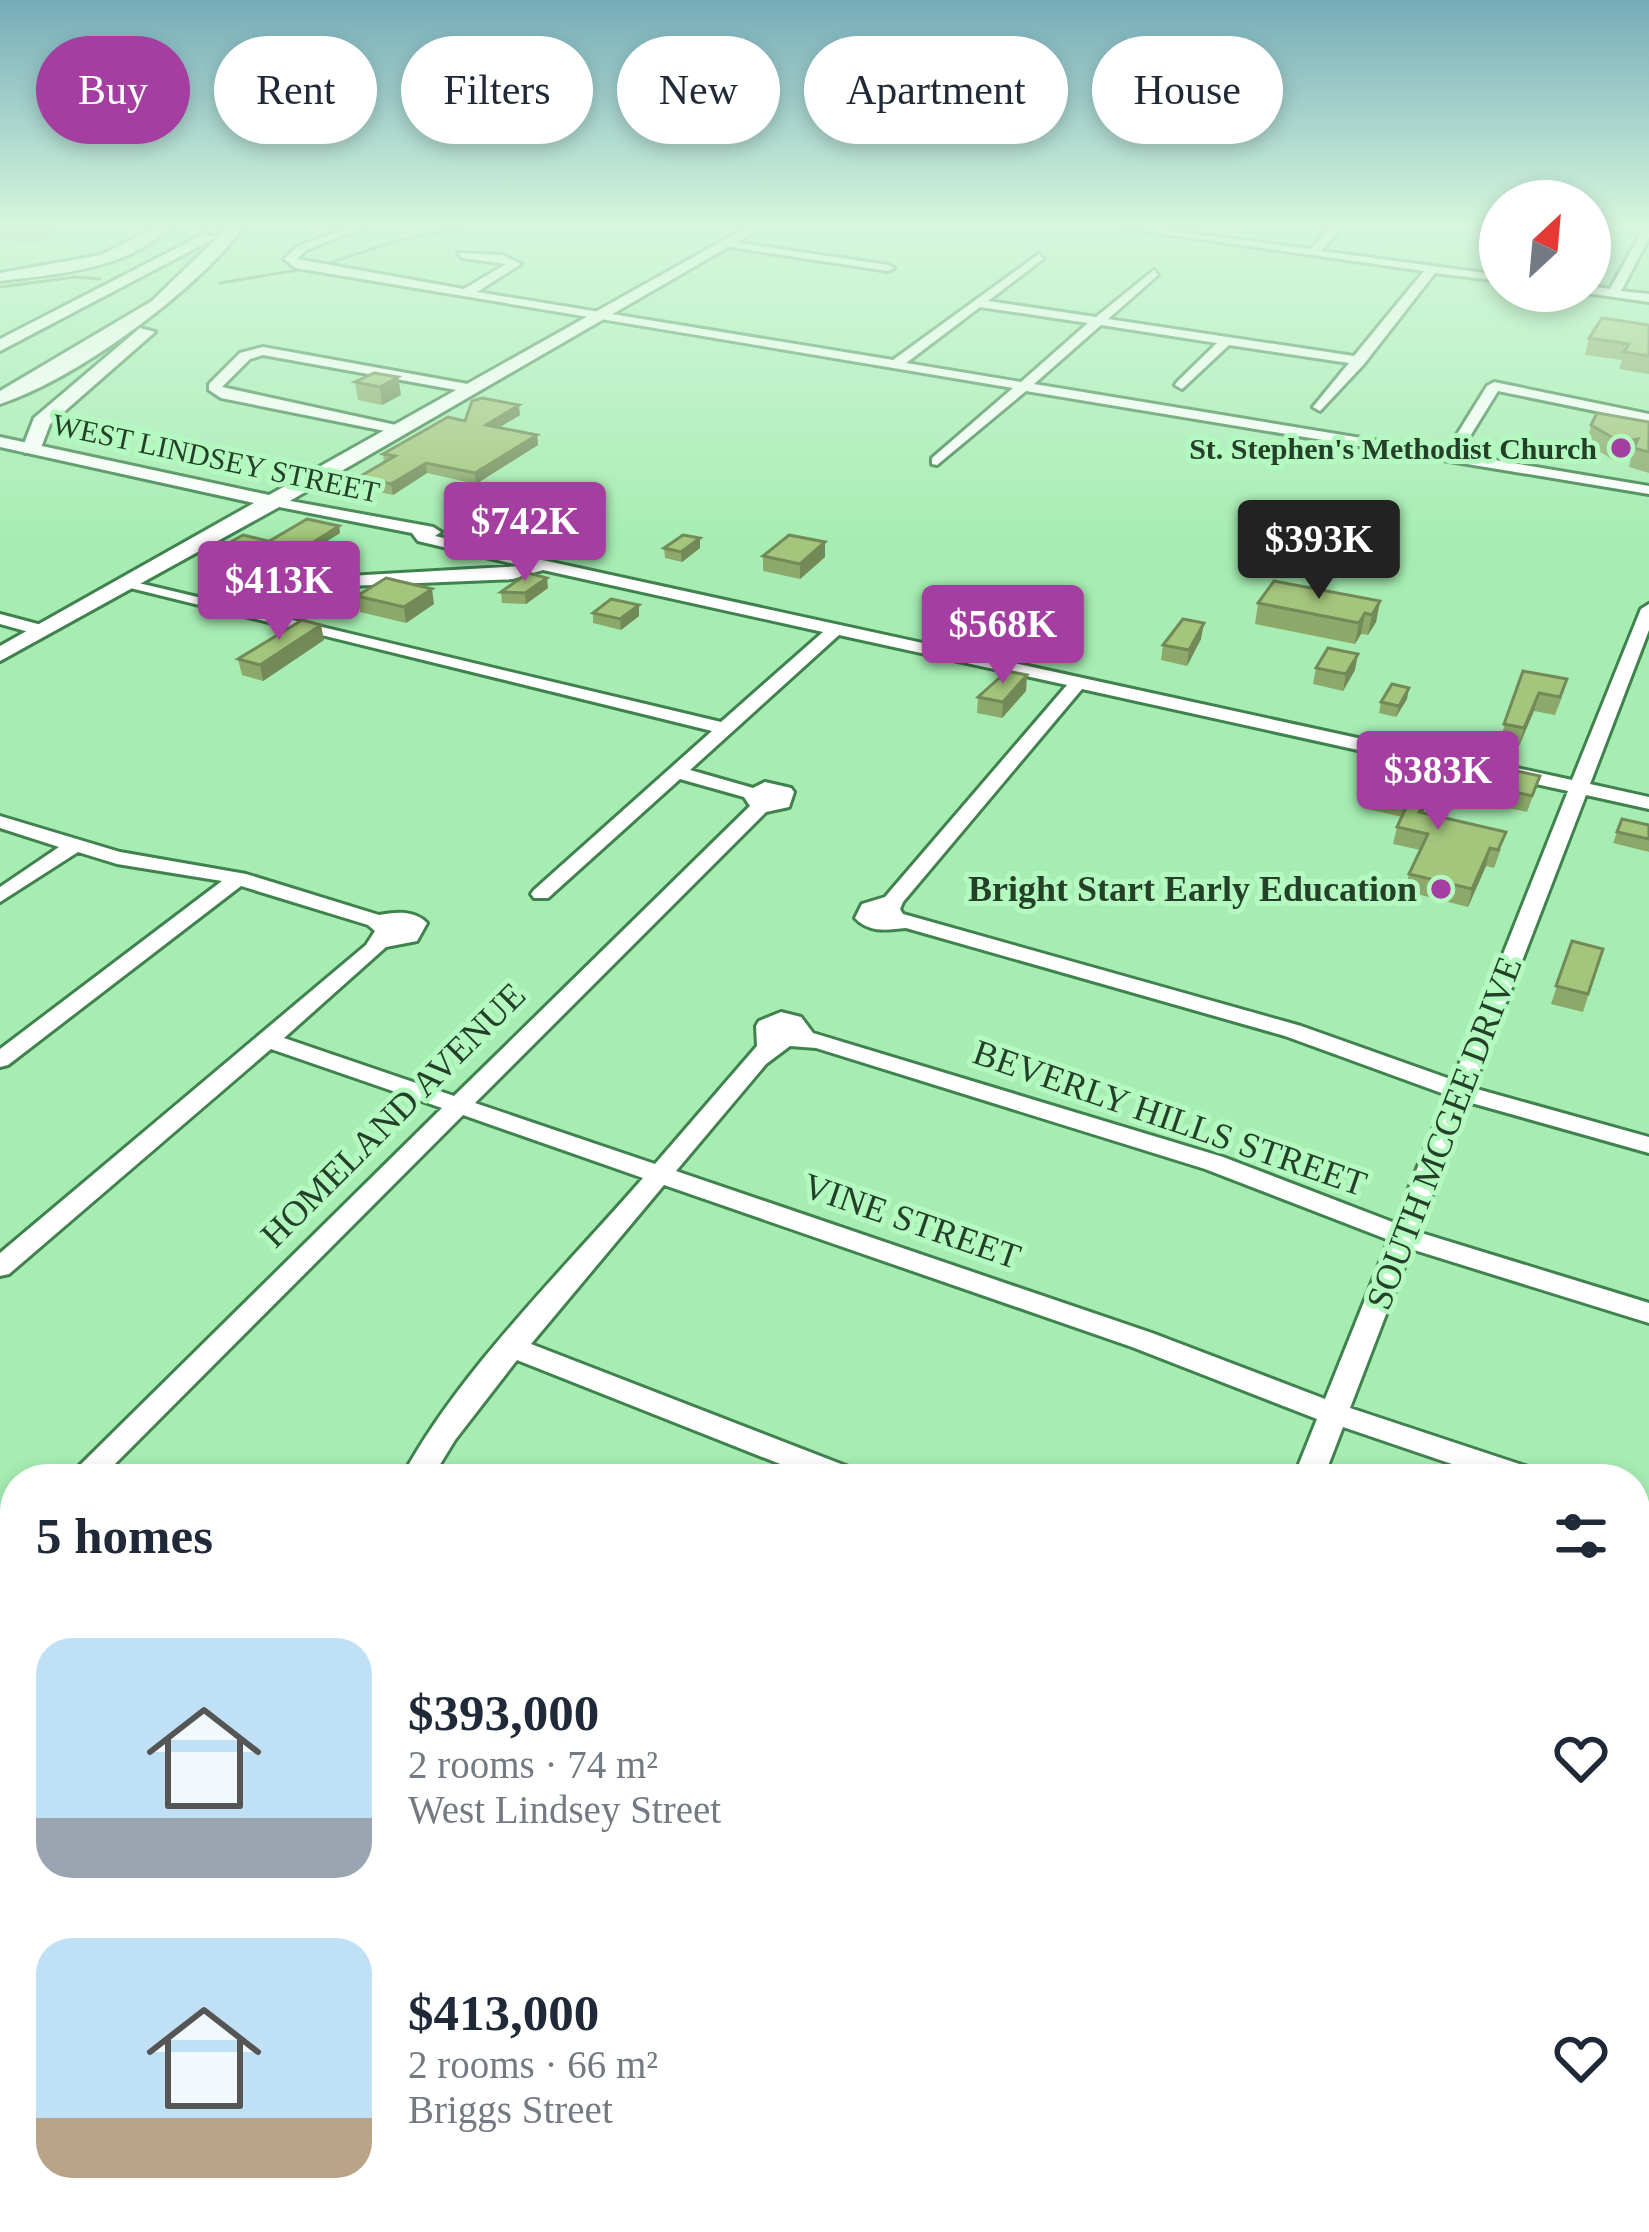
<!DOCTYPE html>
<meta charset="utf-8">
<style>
body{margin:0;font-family:Georgia,serif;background:#f2f2f3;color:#1f2937;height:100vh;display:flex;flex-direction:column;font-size:45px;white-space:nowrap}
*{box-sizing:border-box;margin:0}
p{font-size:39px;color:#747a83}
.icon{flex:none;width:66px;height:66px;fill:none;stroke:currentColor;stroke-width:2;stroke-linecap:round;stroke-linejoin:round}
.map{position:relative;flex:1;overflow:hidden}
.drawer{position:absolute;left:0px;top:1464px;width:1650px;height:768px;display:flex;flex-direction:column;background:#fff;border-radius:48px 48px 0 0;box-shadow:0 6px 18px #0003}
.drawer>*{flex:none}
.banner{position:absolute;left:36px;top:36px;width:1578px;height:108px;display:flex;gap:24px}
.needle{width:78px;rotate:26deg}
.controls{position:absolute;left:1479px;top:180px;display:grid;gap:24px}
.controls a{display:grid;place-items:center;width:132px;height:132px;border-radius:50%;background:#fff;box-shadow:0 6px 18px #0003;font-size:60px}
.price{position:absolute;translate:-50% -102px;padding:0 27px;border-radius:12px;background:#a53ea1;color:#fff;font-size:39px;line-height:78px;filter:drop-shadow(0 3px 6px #0008)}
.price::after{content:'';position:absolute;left:50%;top:72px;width:36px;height:27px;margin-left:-18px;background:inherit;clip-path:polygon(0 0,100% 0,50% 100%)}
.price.active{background:#222;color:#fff}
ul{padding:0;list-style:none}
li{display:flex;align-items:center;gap:36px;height:300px;padding:0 36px}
li span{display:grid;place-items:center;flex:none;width:336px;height:240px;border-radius:36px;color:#555}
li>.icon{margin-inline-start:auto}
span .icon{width:144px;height:144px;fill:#fffc;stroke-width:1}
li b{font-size:51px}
h2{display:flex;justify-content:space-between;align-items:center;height:144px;padding:0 36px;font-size:51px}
.tag{padding:0 42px;border-radius:54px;background:#fff;box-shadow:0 6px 18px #0003;font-size:42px;line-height:108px}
.tag.active{background:#a53ea1;color:#fff}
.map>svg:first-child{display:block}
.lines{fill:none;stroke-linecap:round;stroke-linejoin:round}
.stream{stroke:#55835d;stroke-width:3}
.minor-casing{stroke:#40824e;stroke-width:6}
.major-casing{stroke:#40824e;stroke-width:6}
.highway-casing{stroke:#40824e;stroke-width:6}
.minor{fill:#fff;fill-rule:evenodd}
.major{fill:#fff;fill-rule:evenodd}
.highway{fill:#fff;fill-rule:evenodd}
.wall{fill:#8ca96b}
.shaded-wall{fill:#728a57}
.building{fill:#a3c57c;stroke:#728a57;stroke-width:3}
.poi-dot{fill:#a53ea1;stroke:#b4fac0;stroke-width:4.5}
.labels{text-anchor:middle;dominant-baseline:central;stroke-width:10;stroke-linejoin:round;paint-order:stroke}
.far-poi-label{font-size:30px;font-weight:bold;fill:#244029;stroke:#b4fac0;text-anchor:end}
.far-street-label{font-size:30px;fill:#244029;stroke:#b4fac0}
.poi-label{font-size:36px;font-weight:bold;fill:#244029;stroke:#b4fac0;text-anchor:end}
.street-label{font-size:36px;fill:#244029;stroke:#b4fac0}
</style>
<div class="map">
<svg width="1649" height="2232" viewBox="0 0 1649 2232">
<rect width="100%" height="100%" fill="#a7edb3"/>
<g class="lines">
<g class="stream">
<path d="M 320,266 L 396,241 L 465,228"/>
<path d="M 220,283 L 309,268"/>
<path d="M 0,287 L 75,277 L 100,279"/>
</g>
<g class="minor-casing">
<g id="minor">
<path d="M 349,228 L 363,228 L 306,250 L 297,259 L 464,289 L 506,264 L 462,258 L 458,253 L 502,255 L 521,264 L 477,292 L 893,360 L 1039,254 L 1043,259 L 988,301 L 1096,317 L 1154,270 L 1158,275 L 1108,319 L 1354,356 L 1424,271 L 1122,228 L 1149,228 L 1310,249 L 1331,228 L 1342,228 L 1321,251 L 1500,275 L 1500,281 L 1435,273 L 1364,364 L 1320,411 L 1313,407 L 1349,363 L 1229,345 L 1182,389 L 1175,385 L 1177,382 L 1217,343 L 1101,325 L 1034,384 L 1446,452 L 1487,386 L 1494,382 L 1649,414 L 1649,422 L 1498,391 L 1459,454 L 1649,486 L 1649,494 L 1026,391 L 937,465 L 932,464 L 932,458 L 1013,388 L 296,268 L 284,259 L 298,246 ZM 980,307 L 1088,323 L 1021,382 L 906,363 Z"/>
<path d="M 1644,228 L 1649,228 L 1649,238 L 1621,291 L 1649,294 L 1649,302 L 1586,293 L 1590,286 L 1610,289 Z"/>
<path d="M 727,241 L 888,265 L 894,268 L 888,271 L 723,246 Z"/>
<path d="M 263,347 L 473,385 L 480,389 L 473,393 L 263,355 L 250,359 L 222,387 L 405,427 L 407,430 L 400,434 L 221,398 L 209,390 L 209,384 L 240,353 Z"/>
<path d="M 274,498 L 433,527 L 441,532 L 435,536 L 501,551 L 1385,744 L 1430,749 L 1572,780 L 1641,609 L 1649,604 L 1649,630 L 1590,784 L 1649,797 L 1649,809 L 1586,795 L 1473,1088 L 1649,1137 L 1649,1153 L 1468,1102 L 1418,1232 L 1649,1303 L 1649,1323 L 1411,1249 L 1350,1408 L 1540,1471 L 1545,1479 L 1496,1479 L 1343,1427 L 1323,1479 L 1293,1479 L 1317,1419 L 1132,1347 L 664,1185 L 531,1344 L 859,1471 L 864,1479 L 818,1479 L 517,1360 L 455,1440 L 431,1479 L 401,1479 C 456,1374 565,1268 643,1178 L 463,1115 L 100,1479 L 66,1479 L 442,1108 L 271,1049 L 9,1274 L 0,1276 L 0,1253 L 366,945 L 375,931 L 368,925 L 241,886 L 8,1065 L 0,1067 L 0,1049 L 222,881 L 117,864 L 78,852 L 0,902 L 0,887 L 59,847 L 0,828 L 0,816 L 120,852 L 246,874 L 379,915 C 396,912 414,910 427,923 L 417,941 L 386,947 L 284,1038 L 454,1096 L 750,806 L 744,797 L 680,779 L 548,898 L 534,898 L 531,894 L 534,890 L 712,731 L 118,585 L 126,580 L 210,600 L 348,576 L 523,566 L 418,541 L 412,533 L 269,505 L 267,502 ZM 543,570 L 823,632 L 721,722 L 230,605 L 348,586 L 513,579 ZM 839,635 L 1067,685 L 885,897 L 862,904 L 855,918 C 869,933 887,930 906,928 L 1285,1036 L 1447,1095 L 1395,1223 L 1223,1157 L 813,1033 L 801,1017 L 781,1012 L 759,1021 L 756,1026 L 757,1046 L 655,1164 L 475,1103 L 766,812 L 789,807 L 794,792 L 791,788 L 765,782 L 753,788 L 690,770 ZM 1082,689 L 1385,756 L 1430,761 L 1568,791 L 1453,1080 L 1301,1026 L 903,914 L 900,909 L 903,902 ZM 790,1046 L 816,1048 L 1205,1169 L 1389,1240 L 1325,1399 L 1152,1333 L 676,1171 L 766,1064 Z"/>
<path d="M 0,614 L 49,627 L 51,631 L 43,636 L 0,624 Z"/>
<path d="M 1635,1502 L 1649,1507 L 1649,1531 L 1635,1526 Z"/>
<path d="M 15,1533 L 15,1565 L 0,1572 L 0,1541 Z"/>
<path d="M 0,1769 L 15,1775 L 15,1807 L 0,1801 Z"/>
<path d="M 785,2217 L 846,2217 L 853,2232 L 792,2232 Z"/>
<path d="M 998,2217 L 1038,2217 L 1032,2232 L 992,2232 Z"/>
</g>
</g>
<g class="major-casing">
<g id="major">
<path d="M 154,228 L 169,228 C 125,270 57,274 0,281 L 0,273 L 101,255 Z"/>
<path d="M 745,228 L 761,228 L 281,506 L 0,661 L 0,646 L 254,503 L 0,447 L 0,437 L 269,495 Z"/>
</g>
</g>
<g class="highway-casing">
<g id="highway">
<path d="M 227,228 L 243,228 C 193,293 78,378 0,404 L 0,391 L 152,301 Z"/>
<path d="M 204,234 L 217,237 L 0,351 L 0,339 Z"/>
<path d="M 140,328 L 155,332 L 50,424 L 39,453 L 25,453 L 22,449 L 34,418 Z"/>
</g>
</g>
<use href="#minor" class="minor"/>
<use href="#major" class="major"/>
<use href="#highway" class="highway"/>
</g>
<g class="wall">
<path d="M 0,228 L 60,228 L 36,243 L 0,241 Z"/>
<path d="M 1649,325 L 1649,374 L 1619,369 L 1622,360 L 1585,355 L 1589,338 Z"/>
<path d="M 398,377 L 401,395 L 382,405 L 358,400 L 355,382 Z"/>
<path d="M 520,415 L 500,427 L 537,435 L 538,445 L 476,484 L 427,473 L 393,495 L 361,488 L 359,477 L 384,463 L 383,454 L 465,421 Z"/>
<path d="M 1649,422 L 1649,473 L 1629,467 L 1631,458 L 1615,461 L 1587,444 L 1591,425 Z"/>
<path d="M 339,526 L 340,533 L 302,557 L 270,550 L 271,556 L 234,577 L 209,571 L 206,556 Z"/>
<path d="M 664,548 L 700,548 L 682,562 L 665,558 Z"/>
<path d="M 763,556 L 825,557 L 800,579 L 763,571 Z"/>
<path d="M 548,588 L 526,604 L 502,603 L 501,592 Z"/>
<path d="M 357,596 L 434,604 L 406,623 L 360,612 Z"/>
<path d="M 1380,601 L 1376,622 L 1368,635 L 1361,634 L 1355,644 L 1255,624 L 1258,603 Z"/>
<path d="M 593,613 L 639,616 L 621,630 L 593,623 Z"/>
<path d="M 1201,639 L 1187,666 L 1161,660 L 1163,645 Z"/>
<path d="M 324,640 L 263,681 L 242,675 L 238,659 Z"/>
<path d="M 1316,668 L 1355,670 L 1343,691 L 1313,684 Z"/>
<path d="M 1523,671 L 1562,697 L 1555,715 L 1534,711 L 1519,746 L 1499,742 Z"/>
<path d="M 1026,691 L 1002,718 L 977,713 L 978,697 Z"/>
<path d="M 1407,699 L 1396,717 L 1379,713 L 1381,702 Z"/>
<path d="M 1540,776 L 1527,812 L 1486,803 L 1491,786 Z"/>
<path d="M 1367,791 L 1431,796 L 1423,813 L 1501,849 L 1494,868 L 1486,866 L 1468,907 L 1405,891 L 1409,874 L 1420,850 L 1393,844 L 1397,827 L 1402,817 L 1363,808 Z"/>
<path d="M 1622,819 L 1649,825 L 1649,852 L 1613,843 Z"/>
<path d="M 1572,941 L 1603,949 L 1583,1012 L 1551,1004 Z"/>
</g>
<g class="shaded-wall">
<path d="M 32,228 L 60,228 L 36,243 Z"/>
<path d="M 398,377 L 401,395 L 382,405 L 380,387 Z"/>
<path d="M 519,405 L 520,415 L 487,435 L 486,425 Z"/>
<path d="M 537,435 L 538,445 L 476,484 L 475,473 Z"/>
<path d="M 1638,439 L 1631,458 L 1615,461 L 1620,442 Z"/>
<path d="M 426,463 L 427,473 L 393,495 L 391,484 Z"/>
<path d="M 339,526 L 340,533 L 302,557 L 301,550 Z"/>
<path d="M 700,538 L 700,548 L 682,562 L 681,552 Z"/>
<path d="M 268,541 L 271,556 L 234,577 L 231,562 Z"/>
<path d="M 825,542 L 825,557 L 800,579 L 800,564 Z"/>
<path d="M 547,578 L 548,588 L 526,604 L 525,593 Z"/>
<path d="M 432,589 L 434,604 L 406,623 L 404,607 Z"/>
<path d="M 1380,601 L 1376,622 L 1368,635 L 1372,615 Z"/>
<path d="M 639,605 L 639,616 L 621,630 L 620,619 Z"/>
<path d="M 1365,613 L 1361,634 L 1355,644 L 1359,623 Z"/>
<path d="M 1204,623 L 1201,639 L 1187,666 L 1189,650 Z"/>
<path d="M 321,625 L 324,640 L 263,681 L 260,665 Z"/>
<path d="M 1358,654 L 1355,670 L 1343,691 L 1346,674 Z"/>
<path d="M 1027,675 L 1026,691 L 1002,718 L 1003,702 Z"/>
<path d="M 1409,688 L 1407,699 L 1396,717 L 1399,706 Z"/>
<path d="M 1539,693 L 1534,711 L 1519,746 L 1524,728 Z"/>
<path d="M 1435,780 L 1431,796 L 1415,829 L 1419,812 Z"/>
<path d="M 1490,848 L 1486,866 L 1468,907 L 1472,889 Z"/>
</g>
<g class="building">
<path d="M 1602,318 L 1649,325 L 1649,356 L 1624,352 L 1629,344 L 1589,338 Z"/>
<path d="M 374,373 L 398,377 L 380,387 L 355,382 Z"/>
<path d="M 482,398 L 519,405 L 486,425 L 537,435 L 475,473 L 426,463 L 391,484 L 359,477 L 395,456 L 383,454 L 448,417 L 465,421 L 472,401 Z"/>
<path d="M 1597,413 L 1649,422 L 1649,452 L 1634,448 L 1638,439 L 1620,442 L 1591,425 Z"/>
<path d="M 307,519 L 339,526 L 301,550 L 268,542 Z"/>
<path d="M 243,535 L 268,541 L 231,562 L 206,556 Z"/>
<path d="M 683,535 L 700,538 L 681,552 L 664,548 Z"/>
<path d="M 789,535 L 825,542 L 800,564 L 763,556 Z"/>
<path d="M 528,573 L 547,578 L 525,593 L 501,592 Z"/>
<path d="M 386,578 L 432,589 L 404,607 L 357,596 Z"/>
<path d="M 1274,581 L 1380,601 L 1372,615 L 1365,613 L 1359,623 L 1258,603 Z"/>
<path d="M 611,599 L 639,605 L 620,619 L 593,613 Z"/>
<path d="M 1183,619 L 1204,623 L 1189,650 L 1163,645 Z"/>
<path d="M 302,620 L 321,625 L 260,665 L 238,659 Z"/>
<path d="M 1328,648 L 1358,654 L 1346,674 L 1316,668 Z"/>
<path d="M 1007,671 L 1027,675 L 1003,702 L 978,697 Z"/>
<path d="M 1523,671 L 1567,679 L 1560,697 L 1539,693 L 1524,728 L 1504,724 Z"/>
<path d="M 1392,684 L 1409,688 L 1399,706 L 1381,702 Z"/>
<path d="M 1380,767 L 1435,780 L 1419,812 L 1506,832 L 1498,850 L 1490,848 L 1472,889 L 1409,874 L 1428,834 L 1397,827 L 1409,801 L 1367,791 Z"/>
<path d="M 1499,767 L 1540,776 L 1532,796 L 1491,786 Z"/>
<path d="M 1622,819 L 1649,825 L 1649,839 L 1617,832 Z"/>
<path d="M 1572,941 L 1603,949 L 1588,994 L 1556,986 Z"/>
</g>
<linearGradient id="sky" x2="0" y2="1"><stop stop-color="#75acb9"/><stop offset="0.42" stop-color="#d7f7dd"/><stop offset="1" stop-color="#d7f7dd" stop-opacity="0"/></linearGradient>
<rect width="1649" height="540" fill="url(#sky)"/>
<g class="poi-dot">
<circle cx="1621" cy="448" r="12"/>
<circle cx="1441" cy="889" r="12"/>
</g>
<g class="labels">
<g class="far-poi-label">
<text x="1597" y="448">St. Stephen's Methodist Church</text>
</g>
<g class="far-street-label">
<text transform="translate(216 458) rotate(12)">WEST LINDSEY STREET</text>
</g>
<g class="poi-label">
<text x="1417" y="889">Bright Start Early Education</text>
</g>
<g class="street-label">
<text transform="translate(393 1115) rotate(-45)">HOMELAND AVENUE</text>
<text transform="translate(1170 1118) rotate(19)">BEVERLY HILLS STREET</text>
<text transform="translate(1444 1133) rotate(-69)">SOUTH MCGEE DRIVE</text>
<text transform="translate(912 1221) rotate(19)">VINE STREET</text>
</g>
</g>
</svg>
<div class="controls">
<a><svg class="needle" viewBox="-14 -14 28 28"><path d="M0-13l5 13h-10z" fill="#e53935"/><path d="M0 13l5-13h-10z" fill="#747a83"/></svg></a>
</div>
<b class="price" style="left:525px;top:584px">$742K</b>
<b class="price active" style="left:1319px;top:602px">$393K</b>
<b class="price" style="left:279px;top:643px">$413K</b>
<b class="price" style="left:1003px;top:687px">$568K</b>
<b class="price" style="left:1438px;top:833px">$383K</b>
<div class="banner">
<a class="tag active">Buy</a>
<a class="tag">Rent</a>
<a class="tag">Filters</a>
<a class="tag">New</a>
<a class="tag">Apartment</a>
<a class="tag">House</a>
</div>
<section class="drawer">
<h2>5 homes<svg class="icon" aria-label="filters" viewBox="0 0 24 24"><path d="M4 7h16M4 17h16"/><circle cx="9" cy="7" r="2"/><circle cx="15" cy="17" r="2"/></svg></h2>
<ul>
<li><span style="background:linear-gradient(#bfe0f5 75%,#9aa5b1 0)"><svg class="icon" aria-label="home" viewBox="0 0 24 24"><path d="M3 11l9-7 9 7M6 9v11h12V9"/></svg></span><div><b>$393,000</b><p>2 rooms · 74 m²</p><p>West Lindsey Street</p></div><svg class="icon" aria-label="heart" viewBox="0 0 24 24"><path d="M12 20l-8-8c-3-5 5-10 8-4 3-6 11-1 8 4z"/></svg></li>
<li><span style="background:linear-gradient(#bfe0f5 75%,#b9a48a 0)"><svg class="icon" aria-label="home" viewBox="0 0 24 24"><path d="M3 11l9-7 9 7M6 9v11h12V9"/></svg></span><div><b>$413,000</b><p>2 rooms · 66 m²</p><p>Briggs Street</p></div><svg class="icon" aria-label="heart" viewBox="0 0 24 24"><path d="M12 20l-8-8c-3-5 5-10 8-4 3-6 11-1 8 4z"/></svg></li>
</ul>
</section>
</div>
